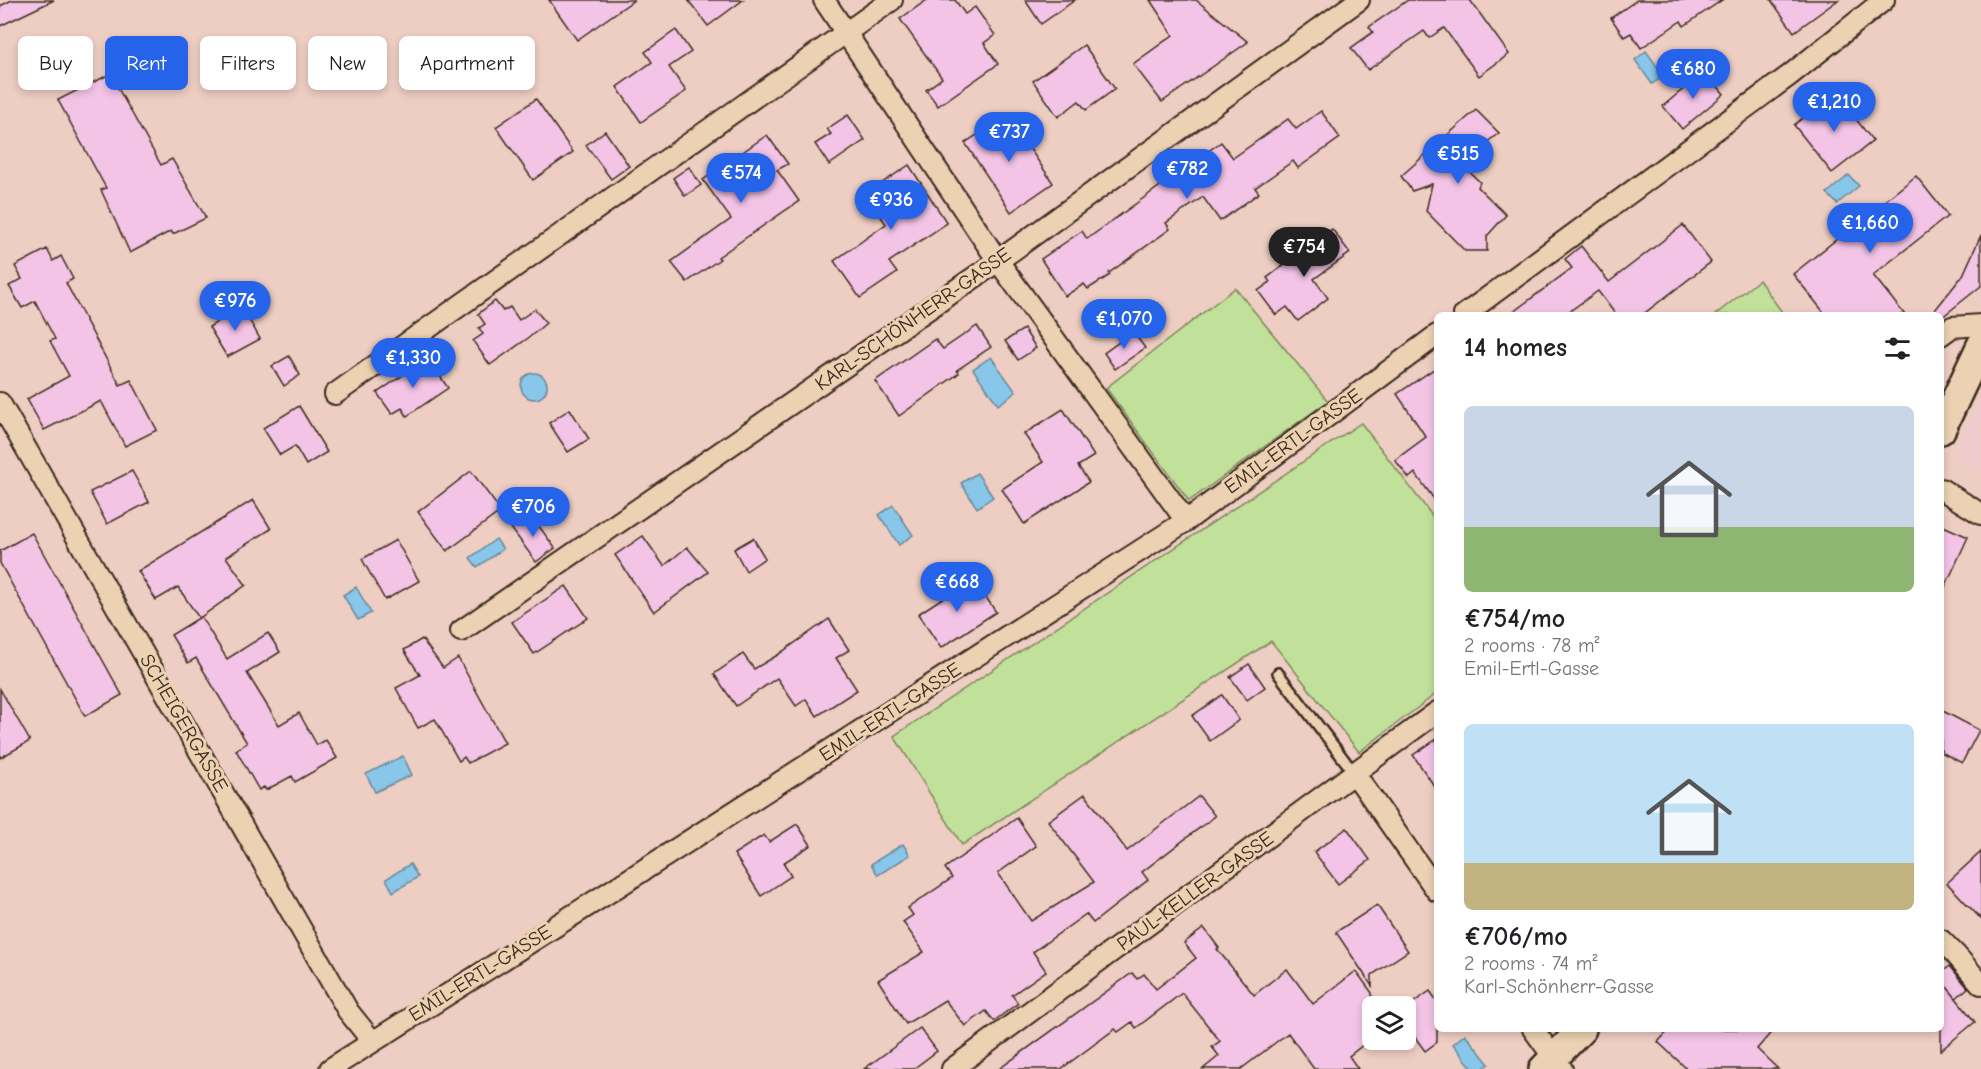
<!DOCTYPE html>
<meta charset="utf-8">
<style>
body{margin:0;font-family:"Comic Neue",sans-serif;background:#f6f6f6;color:#202124;height:100vh;display:flex;flex-direction:column;font-size:22px;white-space:nowrap}
*{box-sizing:border-box;margin:0}
p{font-size:20px;color:#757577}
.icon{flex:none;width:33px;height:33px;fill:none;stroke:currentColor;stroke-width:2;stroke-linecap:round;stroke-linejoin:round}
.map{position:relative;flex:1;overflow:hidden}
.drawer{position:absolute;left:1434px;top:312px;width:510px;height:720px;display:flex;flex-direction:column;background:#fff;border-radius:9px;box-shadow:0 3px 9px #0003}
.drawer>*{flex:none}
.hud{position:absolute;left:18px;top:36px;width:570px;height:54px;display:flex;gap:12px}
.tools{position:absolute;left:1362px;top:996px;display:grid;gap:12px}
.tools a{display:grid;place-items:center;width:54px;height:54px;border-radius:9px;background:#fff;box-shadow:0 3px 9px #0003;font-size:30px}
.price{position:absolute;translate:-50% -51px;padding:0 14px;border-radius:21px;background:#2563eb;color:#fff;font-size:20px;line-height:39px;filter:drop-shadow(0 2px 3px #0008)}
.price::after{content:'';position:absolute;left:50%;top:36px;width:18px;height:14px;margin-left:-9px;background:inherit;clip-path:polygon(0 0,100% 0,50% 100%)}
.price.on{background:#222;color:#fff}
ul{padding:0;list-style:none}
li{display:grid;align-content:center;gap:12px;height:318px;padding:0 30px}
li span{display:grid;place-items:center;height:186px;border-radius:9px;color:#555}
li>.icon{margin-inline-start:auto}
span .icon{width:108px;height:108px;fill:#fffc;stroke-width:1}
li b{font-size:26px}
h2{display:flex;justify-content:space-between;align-items:center;height:72px;padding:0 30px;font-size:26px}
.pill{padding:0 21px;border-radius:9px;background:#fff;box-shadow:0 3px 9px #0003;font-size:21px;line-height:54px}
.pill.on{background:#2563eb;color:#fff}
.map>svg:first-child{display:block}
.built{fill:#f0cbce}
.green{fill:#c1e19a;stroke:#7e865c;stroke-width:1.5}
.water{fill:#88c7e9;stroke:#698898;stroke-width:1.5}
.building{fill:#f4c4e7;stroke:#3b2a1e;stroke-width:1.5}
.lines{fill:none;stroke-linecap:round;stroke-linejoin:round}
.lane-casing{stroke:#3b2a1e;stroke-width:14}
.street-casing{stroke:#3b2a1e;stroke-width:24}
.secondary-casing{stroke:#3b2a1e;stroke-width:32}
.lane{stroke:#ecd2b3;stroke-width:9}
.street{stroke:#ecd2b3;stroke-width:20}
.secondary{stroke:#ecd2b3;stroke-width:27}
.labels{text-anchor:middle;dominant-baseline:central;stroke-width:6;stroke-linejoin:round;paint-order:stroke}
.street-label{font-size:20px;fill:#3b2a1e;stroke:#ecd2b3}
</style>
<div class="map">
<svg width="1981" height="1069" viewBox="0 0 1981 1069">
<rect width="100%" height="100%" fill="#eecec3"/>
<filter id="ink" filterUnits="userSpaceOnUse"><feTurbulence type="fractalNoise" baseFrequency=".0167" numOctaves="2"/><feDisplacementMap in="SourceGraphic" scale="12" xChannelSelector="R" yChannelSelector="G"/><feConvolveMatrix kernelMatrix="1 2 1 2 8 2 1 2 1" color-interpolation-filters="sRGB"/></filter>
<g filter="url(#ink)">
<path class="built" d="M 1981,394 L 1981,474 L 1954,457 Z"/>
<g class="green">
<path d="M 1759,280 L 1784,315 L 1715,315 Z"/>
<path d="M 1235,288 L 1328,401 L 1189,501 L 1106,388 Z"/>
<path d="M 1361,423 L 1437,522 L 1437,693 L 1359,752 L 1271,641 L 962,845 L 894,736 Z"/>
</g>
<g class="water">
<path d="M 1646,51 L 1664,76 L 1652,84 L 1635,60 Z"/>
<path d="M 1849,175 L 1859,186 L 1837,204 L 1827,193 Z"/>
<path d="M 991,357 L 1016,392 L 998,405 L 973,369 Z"/>
<circle cx="534" cy="386" r="13"/>
<path d="M 977,473 L 993,497 L 977,508 L 961,483 Z"/>
<path d="M 893,505 L 913,535 L 899,545 L 879,515 Z"/>
<path d="M 496,539 L 503,549 L 477,567 L 470,558 Z"/>
<path d="M 356,587 L 371,613 L 358,620 L 343,595 Z"/>
<path d="M 403,756 L 412,775 L 375,792 L 366,774 Z"/>
<path d="M 903,844 L 910,855 L 878,875 L 871,864 Z"/>
<path d="M 410,864 L 418,877 L 393,892 L 386,879 Z"/>
<path d="M 1465,1034 L 1489,1064 L 1482,1069 L 1473,1069 L 1453,1044 Z"/>
</g>
<g class="building">
<path d="M 12,0 L 54,0 L 0,26 L 0,6 Z"/>
<path d="M 549,0 L 634,0 L 577,40 Z"/>
<path d="M 688,0 L 743,0 L 708,26 Z"/>
<path d="M 927,0 L 955,0 L 965,14 L 975,7 L 995,35 L 984,43 L 998,64 L 938,106 L 926,90 L 942,78 L 900,19 Z"/>
<path d="M 1025,0 L 1075,0 L 1041,24 Z"/>
<path d="M 1150,0 L 1196,0 L 1248,42 L 1162,102 L 1133,64 L 1173,35 Z"/>
<path d="M 1408,0 L 1470,0 L 1509,54 L 1479,76 L 1444,28 L 1429,38 L 1424,31 L 1368,70 L 1351,48 L 1373,32 L 1369,27 Z"/>
<path d="M 1637,0 L 1722,0 L 1684,26 L 1681,21 L 1641,48 L 1631,33 L 1624,37 L 1611,18 Z"/>
<path d="M 1771,0 L 1838,0 L 1794,32 Z"/>
<path d="M 676,30 L 691,52 L 669,67 L 686,91 L 641,122 L 617,87 L 652,62 L 645,52 Z"/>
<path d="M 1084,45 L 1115,89 L 1086,110 L 1079,101 L 1058,117 L 1033,81 Z"/>
<path d="M 1705,71 L 1724,94 L 1682,129 L 1663,106 Z"/>
<path d="M 110,74 L 161,165 L 172,159 L 206,218 L 173,234 L 171,231 L 130,253 L 101,190 L 106,188 L 58,100 Z"/>
<path d="M 1835,92 L 1873,141 L 1832,173 L 1794,125 Z"/>
<path d="M 536,99 L 573,152 L 533,180 L 496,127 Z"/>
<path d="M 1476,110 L 1499,133 L 1460,163 L 1480,182 L 1478,187 L 1506,215 L 1487,236 L 1487,251 L 1465,251 L 1426,211 L 1432,184 L 1412,191 L 1401,176 Z"/>
<path d="M 1321,111 L 1340,138 L 1298,168 L 1293,161 L 1255,188 L 1259,193 L 1220,221 L 1203,197 L 1166,223 L 1170,229 L 1109,273 L 1110,275 L 1088,289 L 1084,284 L 1065,296 L 1041,259 L 1082,231 L 1087,239 L 1221,142 L 1233,158 L 1288,119 L 1296,129 Z"/>
<path d="M 848,115 L 865,140 L 829,165 L 815,144 L 831,134 L 827,129 Z"/>
<path d="M 1007,115 L 1053,183 L 1011,212 L 965,143 Z"/>
<path d="M 605,131 L 629,166 L 611,179 L 586,145 Z"/>
<path d="M 767,135 L 788,164 L 777,170 L 799,201 L 718,257 L 720,259 L 687,282 L 671,262 L 731,219 L 703,180 Z"/>
<path d="M 909,165 L 947,223 L 889,262 L 897,273 L 860,298 L 834,261 L 886,224 L 866,194 Z"/>
<path d="M 689,167 L 701,185 L 685,196 L 673,178 Z"/>
<path d="M 1916,176 L 1948,216 L 1873,275 L 1905,315 L 1826,315 L 1793,274 Z"/>
<path d="M 1683,225 L 1711,262 L 1642,315 L 1616,315 L 1598,291 L 1564,315 L 1509,315 L 1572,268 L 1565,259 L 1581,246 L 1609,282 Z"/>
<path d="M 1332,229 L 1350,253 L 1314,279 L 1328,298 L 1298,321 L 1287,307 L 1276,315 L 1258,291 L 1270,282 L 1267,278 Z"/>
<path d="M 1981,235 L 1981,286 L 1941,318 L 1941,315 L 1931,315 L 1963,275 Z"/>
<path d="M 47,249 L 53,261 L 61,256 L 73,279 L 66,283 L 120,385 L 131,380 L 157,430 L 125,446 L 101,401 L 44,430 L 27,399 L 69,376 L 50,341 L 55,339 L 35,301 L 22,308 L 9,286 L 22,279 L 15,266 Z"/>
<path d="M 495,301 L 503,311 L 510,307 L 519,320 L 535,309 L 546,323 L 531,336 L 490,365 L 473,341 L 483,334 L 479,328 L 485,324 L 478,314 Z"/>
<path d="M 242,307 L 260,339 L 227,357 L 209,327 Z"/>
<path d="M 977,326 L 991,347 L 957,370 L 959,373 L 899,416 L 875,381 L 935,339 L 943,349 Z"/>
<path d="M 1024,329 L 1036,348 L 1018,360 L 1005,341 Z"/>
<path d="M 1133,332 L 1145,348 L 1115,369 L 1104,353 Z"/>
<path d="M 289,356 L 300,375 L 284,386 L 272,366 Z"/>
<path d="M 428,358 L 448,388 L 407,416 L 402,408 L 392,414 L 377,393 Z"/>
<path d="M 1437,367 L 1437,503 L 1415,473 L 1409,478 L 1395,460 L 1426,437 L 1397,394 Z"/>
<path d="M 299,406 L 327,452 L 306,465 L 295,446 L 280,455 L 263,428 Z"/>
<path d="M 570,409 L 589,439 L 568,452 L 549,423 Z"/>
<path d="M 1063,409 L 1094,456 L 1078,466 L 1089,482 L 1024,524 L 1002,489 L 1043,462 L 1024,434 Z"/>
<path d="M 132,471 L 149,502 L 107,524 L 90,492 Z"/>
<path d="M 471,471 L 501,511 L 447,551 L 418,512 Z"/>
<path d="M 253,500 L 271,529 L 226,557 L 246,585 L 201,617 L 227,659 L 268,633 L 280,652 L 247,673 L 279,725 L 299,713 L 317,745 L 326,740 L 337,758 L 295,782 L 292,776 L 266,790 L 264,787 L 259,790 L 236,750 L 247,743 L 196,658 L 188,663 L 171,635 L 199,618 L 178,587 L 156,600 L 138,571 Z"/>
<path d="M 530,514 L 555,548 L 536,562 L 511,528 Z"/>
<path d="M 1941,525 L 1968,537 L 1941,596 Z"/>
<path d="M 32,533 L 122,695 L 85,716 L 0,563 L 0,551 Z"/>
<path d="M 643,536 L 664,566 L 687,547 L 708,572 L 654,612 L 615,555 Z"/>
<path d="M 753,538 L 765,558 L 746,571 L 734,549 Z"/>
<path d="M 396,540 L 419,581 L 385,600 L 362,559 Z"/>
<path d="M 973,578 L 996,612 L 941,648 L 918,614 Z"/>
<path d="M 566,586 L 588,618 L 534,654 L 512,622 Z"/>
<path d="M 829,619 L 849,650 L 836,658 L 857,690 L 817,716 L 806,699 L 796,706 L 777,678 L 736,706 L 714,674 L 743,654 L 754,669 L 776,656 Z"/>
<path d="M 422,639 L 443,668 L 458,658 L 505,743 L 468,763 L 464,757 L 459,761 L 435,719 L 418,728 L 396,688 L 420,675 L 404,650 Z"/>
<path d="M 1249,664 L 1265,687 L 1247,700 L 1230,677 Z"/>
<path d="M 0,689 L 30,741 L 0,758 Z"/>
<path d="M 1222,695 L 1239,720 L 1210,741 L 1192,716 Z"/>
<path d="M 1941,710 L 1979,730 L 1962,763 L 1941,752 Z"/>
<path d="M 1437,739 L 1437,790 L 1413,755 Z"/>
<path d="M 1085,794 L 1127,851 L 1199,796 L 1215,816 L 1142,872 L 1148,880 L 1093,923 L 1086,914 L 1033,952 L 1046,971 L 1012,995 L 1018,1003 L 994,1021 L 986,1011 L 965,1026 L 945,1000 L 906,1024 L 878,980 L 924,952 L 903,922 L 913,915 L 908,908 L 952,878 L 945,868 L 1017,818 L 1036,846 L 998,873 L 1031,921 L 1094,882 L 1048,821 Z"/>
<path d="M 797,824 L 811,845 L 783,863 L 791,876 L 761,896 L 734,854 L 764,835 L 769,842 Z"/>
<path d="M 1347,828 L 1370,860 L 1338,884 L 1314,852 Z"/>
<path d="M 1981,852 L 1981,919 L 1947,883 Z"/>
<path d="M 1377,905 L 1408,951 L 1372,975 L 1372,986 L 1336,932 Z"/>
<path d="M 1204,928 L 1219,948 L 1217,949 L 1254,995 L 1287,969 L 1313,1004 L 1356,971 L 1372,993 L 1372,1038 L 1349,1056 L 1358,1069 L 1314,1069 L 1288,1033 L 1241,1069 L 1203,1069 L 1219,1056 L 1212,1047 L 1220,1041 L 1182,993 L 1136,1028 L 1132,1022 L 1118,1032 L 1115,1029 L 1061,1069 L 999,1069 L 1132,973 L 1137,979 L 1144,974 L 1156,989 L 1196,958 L 1184,943 Z"/>
<path d="M 1950,966 L 1968,988 L 1956,998 L 1947,987 L 1975,1022 L 1941,1050 L 1941,973 Z"/>
<path d="M 1430,991 L 1437,1001 L 1437,1042 L 1425,1051 L 1406,1025 L 1406,1008 Z"/>
<path d="M 920,1028 L 937,1051 L 913,1069 L 864,1069 Z"/>
<path d="M 1670,1029 L 1774,1029 L 1757,1049 L 1778,1069 L 1687,1069 L 1658,1042 Z"/>
</g>
<g class="lines">
<g class="lane-casing">
<path id="lane" d="M 1278,673 L 1355,774"/>
</g>
<g class="street-casing">
<g id="street">
<path d="M 824,0 L 998,261 L 1186,521"/>
<path d="M 1464,315 L 1790,75 L 1884,0"/>
<path d="M 1941,335 L 1952,327 L 1981,325"/>
<path d="M 335,394 L 892,0"/>
<path d="M 0,403 L 348,1011 L 372,1041"/>
<path d="M 1941,489 L 1981,514"/>
<path d="M 461,631 L 998,261 L 1359,0"/>
<path d="M 1355,774 L 1437,891"/>
<path d="M 1941,940 L 1956,955 L 1981,984"/>
<path d="M 1533,1029 L 1562,1069"/>
<path d="M 330,1069 L 611,891 L 1186,521 L 1437,335"/>
<path d="M 952,1069 L 1437,712"/>
</g>
</g>
<g class="secondary-casing">
<g id="secondary">
<path d="M 1941,430 L 1981,345"/>
<path d="M 1543,1069 L 1582,1029"/>
</g>
</g>
<use href="#lane" class="lane"/>
<use href="#street" class="street"/>
<use href="#secondary" class="secondary"/>
</g>
</g>
<g class="labels">
<g class="street-label">
<text transform="translate(913 319) rotate(-35)">KARL-SCHÖNHERR-GASSE</text>
<text transform="translate(1293 441) rotate(-36)">EMIL-ERTL-GASSE</text>
<text transform="translate(890 712) rotate(-33)">EMIL-ERTL-GASSE</text>
<text transform="translate(184 723) rotate(60)">SCHEIGERGASSE</text>
<text transform="translate(1195 891) rotate(-36)">PAUL-KELLER-GASSE</text>
<text transform="translate(480 973) rotate(-32)">EMIL-ERTL-GASSE</text>
</g>
</g>
</svg>
<div class="tools">
<a><svg class="icon" aria-label="layers" viewBox="0 0 24 24"><path d="M12 4l9 5-9 5-9-5zM3 14l9 5 9-5"/></svg></a>
</div>
<b class="price" style="left:1693px;top:100px">€680</b>
<b class="price" style="left:1834px;top:133px">€1,210</b>
<b class="price" style="left:1009px;top:163px">€737</b>
<b class="price" style="left:1458px;top:185px">€515</b>
<b class="price" style="left:1187px;top:200px">€782</b>
<b class="price" style="left:741px;top:204px">€574</b>
<b class="price" style="left:891px;top:231px">€936</b>
<b class="price" style="left:1870px;top:254px">€1,660</b>
<b class="price on" style="left:1304px;top:278px">€754</b>
<b class="price" style="left:235px;top:332px">€976</b>
<b class="price" style="left:1124px;top:350px">€1,070</b>
<b class="price" style="left:413px;top:389px">€1,330</b>
<b class="price" style="left:533px;top:538px">€706</b>
<b class="price" style="left:957px;top:613px">€668</b>
<div class="hud">
<a class="pill">Buy</a>
<a class="pill on">Rent</a>
<a class="pill">Filters</a>
<a class="pill">New</a>
<a class="pill">Apartment</a>
</div>
<section class="drawer">
<h2>14 homes<svg class="icon" aria-label="filters" viewBox="0 0 24 24"><path d="M4 7h16M4 17h16"/><circle cx="9" cy="7" r="2"/><circle cx="15" cy="17" r="2"/></svg></h2>
<ul>
<li><span style="background:linear-gradient(#c9d6e8 65%,#8fb573 0)"><svg class="icon" aria-label="home" viewBox="0 0 24 24"><path d="M3 11l9-7 9 7M6 9v11h12V9"/></svg></span><div><b>€754/mo</b><p>2 rooms · 78 m²</p><p>Emil-Ertl-Gasse</p></div></li>
<li><span style="background:linear-gradient(#bfe0f5 75%,#c2b280 0)"><svg class="icon" aria-label="home" viewBox="0 0 24 24"><path d="M3 11l9-7 9 7M6 9v11h12V9"/></svg></span><div><b>€706/mo</b><p>2 rooms · 74 m²</p><p>Karl-Schönherr-Gasse</p></div></li>
</ul>
</section>
</div>
